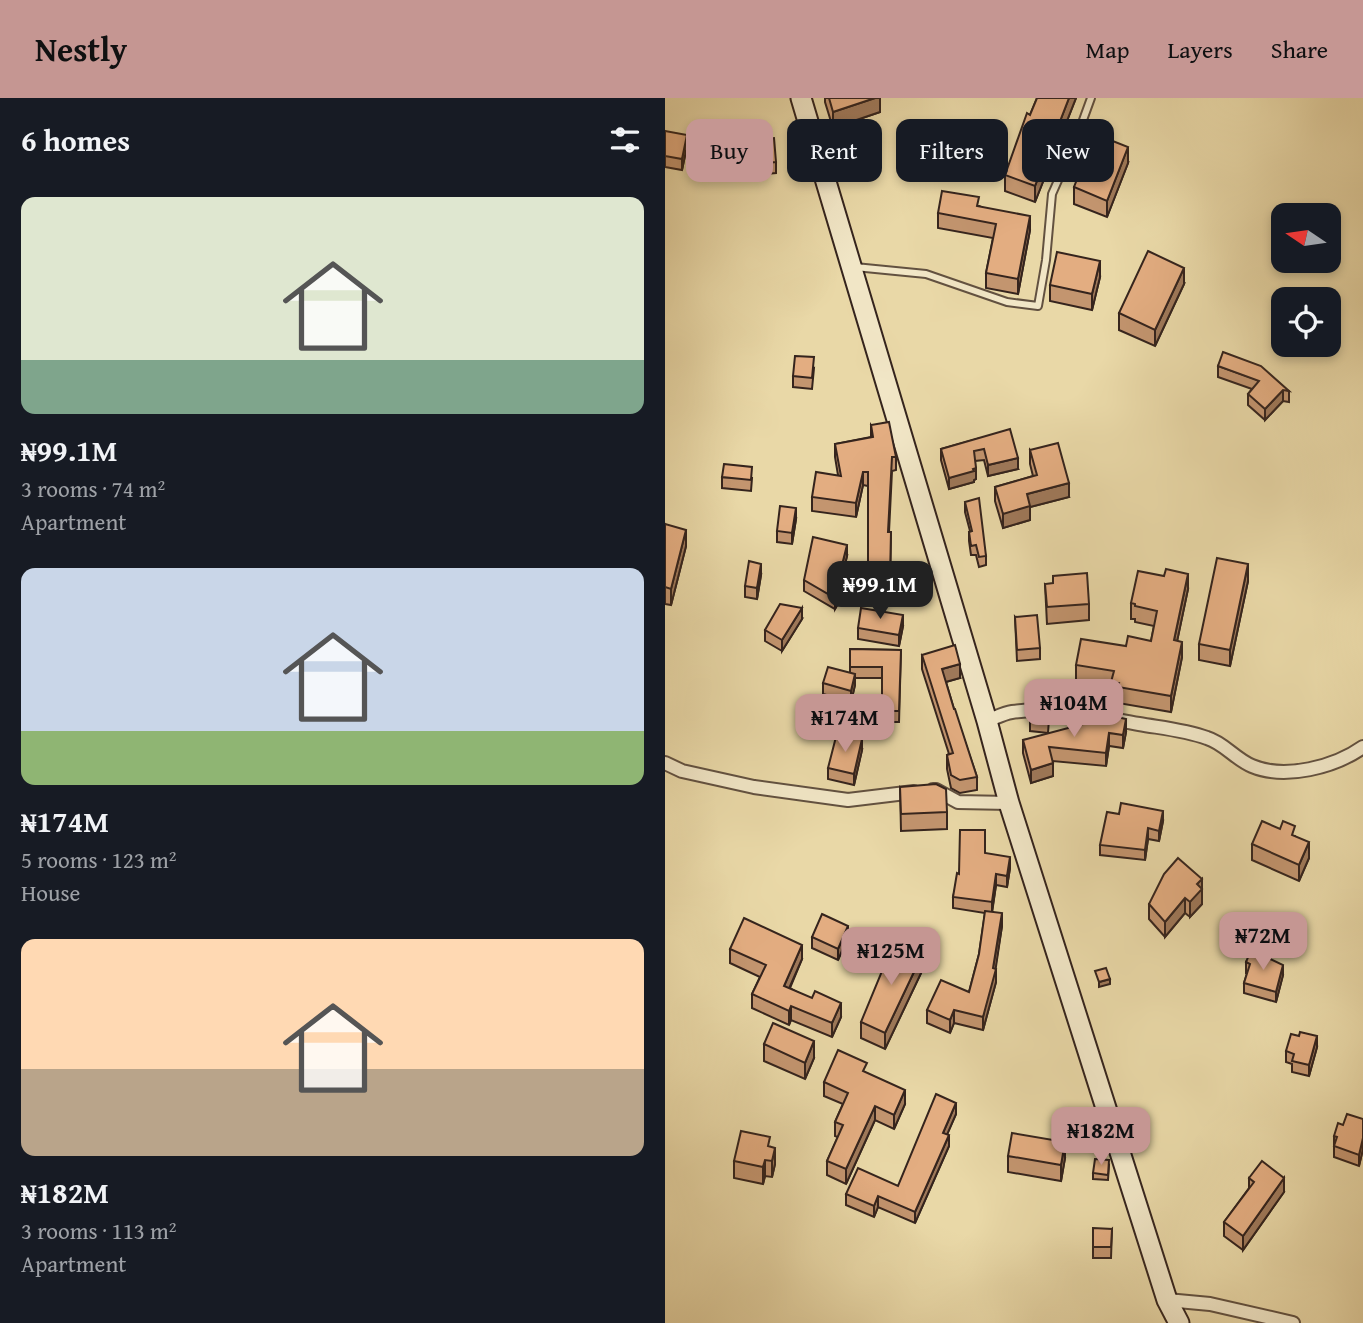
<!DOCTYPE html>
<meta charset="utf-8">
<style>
body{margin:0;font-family:"Gentium Book Plus",serif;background:#242831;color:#f1f3f6;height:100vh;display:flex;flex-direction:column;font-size:26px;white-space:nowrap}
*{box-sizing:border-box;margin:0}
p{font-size:23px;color:#9ea1a6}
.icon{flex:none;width:38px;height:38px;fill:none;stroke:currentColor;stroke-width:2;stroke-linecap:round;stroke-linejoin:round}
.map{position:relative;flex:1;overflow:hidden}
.drawer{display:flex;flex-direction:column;background:#171b24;width:665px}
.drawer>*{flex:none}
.guide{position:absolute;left:21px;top:21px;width:570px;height:63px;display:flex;gap:14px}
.needle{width:46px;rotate:283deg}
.controls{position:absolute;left:606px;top:105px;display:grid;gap:14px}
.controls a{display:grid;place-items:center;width:70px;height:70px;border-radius:14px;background:#171b24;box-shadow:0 4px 10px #0003;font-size:35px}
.price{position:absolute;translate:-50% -60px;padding:0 16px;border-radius:14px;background:#c59692;color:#111;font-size:23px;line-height:46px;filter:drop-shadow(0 2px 4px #0008)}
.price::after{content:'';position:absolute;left:50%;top:42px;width:21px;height:16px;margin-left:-10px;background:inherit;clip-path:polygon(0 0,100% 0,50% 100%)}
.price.active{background:#222;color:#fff}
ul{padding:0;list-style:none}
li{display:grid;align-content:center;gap:14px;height:371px;padding:0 21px}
li span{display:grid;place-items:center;height:217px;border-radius:14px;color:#555}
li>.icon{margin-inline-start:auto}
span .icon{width:126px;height:126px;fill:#fffc;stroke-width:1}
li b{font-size:30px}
h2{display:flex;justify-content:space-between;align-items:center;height:84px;padding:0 21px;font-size:30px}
.chip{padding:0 24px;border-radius:14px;background:#171b24;box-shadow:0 4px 10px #0003;font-size:24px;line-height:63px}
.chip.active{background:#c59692;color:#111}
header{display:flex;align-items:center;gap:42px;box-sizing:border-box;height:98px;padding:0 35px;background:#c59692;color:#111}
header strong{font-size:33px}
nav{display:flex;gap:38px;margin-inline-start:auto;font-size:24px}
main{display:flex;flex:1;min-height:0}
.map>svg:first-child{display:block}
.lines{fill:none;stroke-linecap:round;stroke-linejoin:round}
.lane-casing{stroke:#625140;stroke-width:10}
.street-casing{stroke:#625140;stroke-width:16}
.secondary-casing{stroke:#35241d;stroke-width:23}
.lane{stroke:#f1e6c6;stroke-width:6}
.street{stroke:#f1e6c6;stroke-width:12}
.secondary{stroke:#f1e6c6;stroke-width:19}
.wall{fill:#c3956f;stroke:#35241d;stroke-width:2}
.shaded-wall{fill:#9f795a;stroke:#35241d;stroke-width:2}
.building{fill:#e3ad81;stroke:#35241d;stroke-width:2}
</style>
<header>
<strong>Nestly</strong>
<nav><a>Map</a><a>Layers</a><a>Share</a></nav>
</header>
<main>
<section class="drawer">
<h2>6 homes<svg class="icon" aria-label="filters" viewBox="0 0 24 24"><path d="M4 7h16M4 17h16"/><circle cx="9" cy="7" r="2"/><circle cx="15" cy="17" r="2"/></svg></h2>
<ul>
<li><span style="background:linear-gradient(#dfe7d0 75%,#7fa58c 0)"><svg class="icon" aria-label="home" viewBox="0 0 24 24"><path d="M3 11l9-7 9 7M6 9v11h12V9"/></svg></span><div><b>₦99.1M</b><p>3 rooms · 74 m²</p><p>Apartment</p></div></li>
<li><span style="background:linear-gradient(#c9d6e8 75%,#8fb573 0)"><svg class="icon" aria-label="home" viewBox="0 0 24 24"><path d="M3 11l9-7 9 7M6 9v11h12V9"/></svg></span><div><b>₦174M</b><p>5 rooms · 123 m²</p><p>House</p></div></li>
<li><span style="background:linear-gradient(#ffd9b3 60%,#b9a48a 0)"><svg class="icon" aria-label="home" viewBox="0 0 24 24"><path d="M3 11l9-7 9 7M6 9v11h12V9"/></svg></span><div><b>₦182M</b><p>3 rooms · 113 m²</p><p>Apartment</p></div></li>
</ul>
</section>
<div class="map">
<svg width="698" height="1225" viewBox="0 0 698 1225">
<rect width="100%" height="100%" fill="#e9d8a7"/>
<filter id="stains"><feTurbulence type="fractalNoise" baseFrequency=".00286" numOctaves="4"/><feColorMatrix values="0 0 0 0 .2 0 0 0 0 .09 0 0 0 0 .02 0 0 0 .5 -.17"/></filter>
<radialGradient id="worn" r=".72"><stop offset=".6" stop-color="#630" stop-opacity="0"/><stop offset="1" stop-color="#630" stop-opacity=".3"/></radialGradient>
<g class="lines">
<g class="lane-casing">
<path id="lane" d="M 190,169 L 261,176 L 342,204 L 373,208 L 381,162 L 387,96 L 410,44 L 426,0"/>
</g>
<g class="street-casing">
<g id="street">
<path d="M 322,623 C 330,620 339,615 347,614 C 389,608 433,619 474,626 C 497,630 520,632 542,640 C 559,645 570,661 587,668 C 620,682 670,669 698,649"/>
<path d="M 0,665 L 17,673 L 89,689 L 183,702 L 249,694"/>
<path d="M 268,692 L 271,692 L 293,704 L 344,705"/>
<path d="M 502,1202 L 545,1206 L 628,1225"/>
</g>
</g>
<g class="secondary-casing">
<path id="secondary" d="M 136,0 L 322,623 L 344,705 L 502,1202 L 514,1225"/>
</g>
<use href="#lane" class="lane"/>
<use href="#street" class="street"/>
<use href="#secondary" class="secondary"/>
</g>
<g class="wall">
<path d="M 160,0 L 215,0 L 215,14 L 168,30 L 160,4 Z"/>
<path d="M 372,0 L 411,0 L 370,104 L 340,93 L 340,77 Z"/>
<path d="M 0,33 L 22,48 L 17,72 L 0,69 Z"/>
<path d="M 88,42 L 111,64 L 111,75 L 90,77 Z"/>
<path d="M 463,65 L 442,119 L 409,106 L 409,89 Z"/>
<path d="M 314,108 L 365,132 L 353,196 L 321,190 L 321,175 L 328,140 L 273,130 L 273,115 Z"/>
<path d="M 435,179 L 427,212 L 385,203 L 385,187 Z"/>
<path d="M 519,186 L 490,248 L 454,232 L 454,215 Z"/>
<path d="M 553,268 L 624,293 L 624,304 L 618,303 L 600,322 L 583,307 L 583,296 L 587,291 L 553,279 Z"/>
<path d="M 149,270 L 147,291 L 128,289 L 128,278 Z"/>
<path d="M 206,327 L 231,359 L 231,372 L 227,373 L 224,434 L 226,434 L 225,492 L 203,492 L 203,388 L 198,387 L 191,419 L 147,413 L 147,399 L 173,377 L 170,359 L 170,346 L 206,339 Z"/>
<path d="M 315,340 L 353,371 L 323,378 L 319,362 L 310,363 L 311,381 L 309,382 L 309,384 L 284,391 L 276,362 L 276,351 Z"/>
<path d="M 365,352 L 404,399 L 365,409 L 365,422 L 338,430 L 330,403 L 330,389 L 368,378 L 365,366 Z"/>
<path d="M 57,379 L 87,380 L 86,393 L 57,390 Z"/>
<path d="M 300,404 L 321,458 L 321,467 L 314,469 L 311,457 L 306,457 L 304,443 L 304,434 L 305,433 L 300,414 Z"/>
<path d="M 131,421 L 127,446 L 112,444 L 112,433 Z"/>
<path d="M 0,426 L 21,448 L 6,507 L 0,506 Z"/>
<path d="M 182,458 L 177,480 L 180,493 L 170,511 L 139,493 L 139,482 Z"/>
<path d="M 96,477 L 92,501 L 80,499 L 80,488 Z"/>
<path d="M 583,483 L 565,568 L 534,562 L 534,546 Z"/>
<path d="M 380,486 L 424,506 L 424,522 L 382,526 Z"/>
<path d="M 523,491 L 512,543 L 517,559 L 506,614 L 453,605 L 453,601 L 446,599 L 446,588 L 411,583 L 411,567 L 486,543 L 489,528 L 470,524 L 470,521 L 466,521 L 466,505 Z"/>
<path d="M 350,519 L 375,550 L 375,561 L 352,563 Z"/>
<path d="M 137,521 L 117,553 L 100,543 L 100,532 Z"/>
<path d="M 238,528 L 234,548 L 193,541 L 193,530 Z"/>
<path d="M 185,551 L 236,552 L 234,624 L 217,624 L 217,580 L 190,580 L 190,587 L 186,604 L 158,596 L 158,585 L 185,575 Z"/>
<path d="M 257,557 L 295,580 L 281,584 L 289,611 L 312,679 L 312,692 L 295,695 L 286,690 L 282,671 L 282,657 L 284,656 L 257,571 Z"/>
<path d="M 384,621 L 383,635 L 365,633 L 365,622 Z"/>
<path d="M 461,634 L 458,650 L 444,648 L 441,668 L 388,663 L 388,678 L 366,685 L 358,655 L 358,642 Z"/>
<path d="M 197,652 L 189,687 L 163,681 L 163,670 Z"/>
<path d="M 235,689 L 282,714 L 282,731 L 236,733 Z"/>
<path d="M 498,723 L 494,743 L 483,741 L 480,762 L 435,757 L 435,747 Z"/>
<path d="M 630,738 L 644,760 L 634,783 L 587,762 L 587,746 Z"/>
<path d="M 320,755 L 345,770 L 342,789 L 331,787 L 327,813 L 337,828 L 330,871 L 331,884 L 318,932 L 289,925 L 285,935 L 262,925 L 262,912 L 304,894 L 314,856 L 320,815 L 288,810 L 288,799 L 294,776 Z"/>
<path d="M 537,781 L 537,806 L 525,819 L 520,815 L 500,839 L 484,821 L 484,806 Z"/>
<path d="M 147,839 L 183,839 L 173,862 L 147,850 Z"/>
<path d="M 65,851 L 137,861 L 125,890 L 176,919 L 167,939 L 126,922 L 124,927 L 87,910 L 87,896 L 95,879 L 65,865 Z"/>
<path d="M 581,864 L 618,877 L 611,904 L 579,895 L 579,885 L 582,875 L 581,875 Z"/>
<path d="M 257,873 L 220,951 L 196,940 L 196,924 Z"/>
<path d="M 99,946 L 149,960 L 140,981 L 99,963 Z"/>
<path d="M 652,949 L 644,978 L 627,974 L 627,966 L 621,964 L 621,953 Z"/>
<path d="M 202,975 L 240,1006 L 229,1031 L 210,1022 L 181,1086 L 162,1077 L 162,1063 L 173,1039 L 170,1038 L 170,1024 L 178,1006 L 159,998 L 159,984 Z"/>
<path d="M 291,1016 L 282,1036 L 284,1048 L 250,1125 L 213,1109 L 209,1119 L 181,1107 L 181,1096 L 233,1088 Z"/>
<path d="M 698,1021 L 698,1051 L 694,1068 L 669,1059 L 669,1038 L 678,1027 Z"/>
<path d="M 105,1049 L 110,1066 L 107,1079 L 100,1078 L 98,1086 L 69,1080 L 69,1063 Z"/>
<path d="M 343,1058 L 400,1060 L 396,1083 L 343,1074 Z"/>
<path d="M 444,1067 L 443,1082 L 428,1081 L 428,1075 Z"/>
<path d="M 584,1080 L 619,1094 L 578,1152 L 559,1138 L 559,1124 L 584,1090 Z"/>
<path d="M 447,1131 L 446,1160 L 428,1160 L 428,1149 Z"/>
</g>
<g class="shaded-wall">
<path d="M 210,0 L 215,0 L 215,14 L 168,30 L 168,14 Z"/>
<path d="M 404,0 L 411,0 L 370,104 L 370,88 Z"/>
<path d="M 22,37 L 22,48 L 17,72 L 17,61 Z"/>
<path d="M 463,49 L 463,65 L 442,119 L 442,103 Z"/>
<path d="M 365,118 L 365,132 L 353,196 L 353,181 Z"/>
<path d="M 435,163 L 435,179 L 427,212 L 427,196 Z"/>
<path d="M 519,170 L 519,186 L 490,248 L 490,232 Z"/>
<path d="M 618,292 L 618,303 L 600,322 L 600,311 Z"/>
<path d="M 353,360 L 353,371 L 323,378 L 323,367 Z"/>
<path d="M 311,370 L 311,381 L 309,382 L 309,384 L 284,391 L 284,380 Z"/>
<path d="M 198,374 L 198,387 L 191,419 L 191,405 Z"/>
<path d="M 404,385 L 404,399 L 365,409 L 365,422 L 338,430 L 338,416 L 362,396 Z"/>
<path d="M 131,410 L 131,421 L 127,446 L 127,435 Z"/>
<path d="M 21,432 L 21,448 L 6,507 L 6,491 Z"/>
<path d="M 182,447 L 182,458 L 174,490 L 174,479 Z"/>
<path d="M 96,466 L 96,477 L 92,501 L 92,490 Z"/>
<path d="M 583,466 L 583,483 L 565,568 L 565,552 Z"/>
<path d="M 523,476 L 523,491 L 509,558 L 509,542 Z"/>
<path d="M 180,482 L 180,493 L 170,511 L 170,500 Z"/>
<path d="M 137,510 L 137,521 L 117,553 L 117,542 Z"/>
<path d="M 238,517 L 238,528 L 234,548 L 234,537 Z"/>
<path d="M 517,544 L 517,559 L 506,614 L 506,598 Z"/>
<path d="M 295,566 L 295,580 L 277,585 L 277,571 Z"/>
<path d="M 190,576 L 190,587 L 186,604 L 186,593 Z"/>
<path d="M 461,621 L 461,634 L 458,650 L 458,637 Z"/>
<path d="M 444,635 L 444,648 L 441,668 L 441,655 Z"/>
<path d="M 197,641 L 197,652 L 189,687 L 189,676 Z"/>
<path d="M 388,665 L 388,678 L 366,685 L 366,672 Z"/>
<path d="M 498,713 L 498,723 L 494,743 L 494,733 Z"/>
<path d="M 483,730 L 483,741 L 480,762 L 480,752 Z"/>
<path d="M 644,744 L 644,760 L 634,783 L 634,767 Z"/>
<path d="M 345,759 L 345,770 L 342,789 L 342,778 Z"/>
<path d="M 331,776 L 331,787 L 327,815 L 327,804 Z"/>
<path d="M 537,781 L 537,806 L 525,819 L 525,804 L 532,786 Z"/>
<path d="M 520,800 L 520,815 L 500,839 L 500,824 Z"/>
<path d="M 337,815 L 337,828 L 330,875 L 331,871 L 331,884 L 318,932 L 318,919 L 328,870 Z"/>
<path d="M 183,828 L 183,839 L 173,862 L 173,851 Z"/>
<path d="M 137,847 L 137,861 L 119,902 L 119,888 Z"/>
<path d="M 257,857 L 257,873 L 220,951 L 220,935 Z"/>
<path d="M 618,867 L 618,877 L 611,904 L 611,894 Z"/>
<path d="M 445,881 L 445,886 L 434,889 L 434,884 Z"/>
<path d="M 176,905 L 176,919 L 167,939 L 167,925 Z"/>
<path d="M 126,908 L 126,922 L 124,927 L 124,913 Z"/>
<path d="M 289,912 L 289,925 L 285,935 L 285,922 Z"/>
<path d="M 652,938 L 652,949 L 644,978 L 644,967 Z"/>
<path d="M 149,943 L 149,960 L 140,981 L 140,965 Z"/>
<path d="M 240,992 L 240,1006 L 229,1031 L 229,1017 Z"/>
<path d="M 291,1005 L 291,1016 L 278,1046 L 278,1035 Z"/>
<path d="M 210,1008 L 210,1022 L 181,1086 L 181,1071 Z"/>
<path d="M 284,1037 L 284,1048 L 250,1125 L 250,1114 Z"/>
<path d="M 698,1040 L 698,1051 L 694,1068 L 694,1057 Z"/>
<path d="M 400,1044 L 400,1060 L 396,1083 L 396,1067 Z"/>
<path d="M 110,1050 L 110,1066 L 107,1079 L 107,1063 Z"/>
<path d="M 100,1062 L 100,1078 L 98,1086 L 98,1069 Z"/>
<path d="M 619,1080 L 619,1094 L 578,1152 L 578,1138 Z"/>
<path d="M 213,1098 L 213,1109 L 209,1119 L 209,1108 Z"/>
</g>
<g class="building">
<path d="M 164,0 L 210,0 L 168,14 Z"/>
<path d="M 372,0 L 404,0 L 370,88 L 340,77 L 362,15 L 365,17 Z"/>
<path d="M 0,33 L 22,37 L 17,61 L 0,58 Z"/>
<path d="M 430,36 L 463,49 L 442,103 L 409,89 Z"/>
<path d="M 109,40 L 111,64 L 90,66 L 88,42 Z"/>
<path d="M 277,93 L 314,99 L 312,108 L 365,118 L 353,181 L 321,175 L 331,126 L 273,115 Z"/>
<path d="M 483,153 L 519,170 L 490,232 L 454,215 Z"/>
<path d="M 392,154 L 435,163 L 427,196 L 385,187 Z"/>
<path d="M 558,254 L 596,268 L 624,293 L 618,292 L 600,311 L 583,296 L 594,283 L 553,268 Z"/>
<path d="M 130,258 L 149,259 L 147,280 L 128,278 Z"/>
<path d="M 224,324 L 231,359 L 227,359 L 223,434 L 226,434 L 225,479 L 203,479 L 203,374 L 198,374 L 191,405 L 147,399 L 151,374 L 176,378 L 170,346 L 208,339 L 206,327 Z"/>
<path d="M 345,331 L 353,360 L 323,367 L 319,351 L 309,353 L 311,370 L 308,371 L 309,373 L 284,380 L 276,351 Z"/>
<path d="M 393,345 L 404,385 L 362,396 L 365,408 L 338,416 L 330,389 L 372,377 L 365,352 Z"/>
<path d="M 59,366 L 87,369 L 86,382 L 57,379 Z"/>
<path d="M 314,400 L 321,458 L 314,459 L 311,447 L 306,448 L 304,434 L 307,433 L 300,404 Z"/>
<path d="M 115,408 L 131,410 L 127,435 L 112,433 Z"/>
<path d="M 0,426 L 21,432 L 6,491 L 0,489 Z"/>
<path d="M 148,439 L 182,447 L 174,479 L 180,482 L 170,500 L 139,482 Z"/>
<path d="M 552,460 L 583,466 L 565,552 L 534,546 Z"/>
<path d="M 84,463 L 96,466 L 92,490 L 80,488 Z"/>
<path d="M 501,471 L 523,476 L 509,542 L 517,544 L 506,598 L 453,589 L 454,585 L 446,584 L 449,573 L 411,567 L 416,541 L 461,548 L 463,538 L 486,543 L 492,513 L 470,508 L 470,506 L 466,505 L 473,473 L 499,478 Z"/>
<path d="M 422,475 L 424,506 L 382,509 L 380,486 L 388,485 L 388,478 Z"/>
<path d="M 115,506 L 137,510 L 117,542 L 100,532 Z"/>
<path d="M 196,510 L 238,517 L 234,537 L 193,530 Z"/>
<path d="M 372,517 L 375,550 L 352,552 L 350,519 Z"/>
<path d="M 290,547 L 295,566 L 277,571 L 289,611 L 290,611 L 312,679 L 295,682 L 286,677 L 282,657 L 288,655 L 257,557 Z"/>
<path d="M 185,551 L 236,552 L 234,613 L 217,613 L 217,569 L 185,569 Z"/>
<path d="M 163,569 L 190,576 L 186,593 L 158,585 Z"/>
<path d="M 366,610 L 384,610 L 383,624 L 365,622 Z"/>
<path d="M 428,615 L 434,615 L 461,621 L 458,637 L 444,635 L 441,655 L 384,649 L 388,665 L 366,672 L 358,642 L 426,624 Z"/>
<path d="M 172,635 L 197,641 L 189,676 L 163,670 Z"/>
<path d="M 271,686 L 281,691 L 282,714 L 236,716 L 235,689 Z"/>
<path d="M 456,705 L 498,713 L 494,733 L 483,730 L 480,752 L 435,747 L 442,714 L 454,716 Z"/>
<path d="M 597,723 L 615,731 L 618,723 L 630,728 L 627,737 L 644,744 L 634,767 L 587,746 Z"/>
<path d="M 295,732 L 320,732 L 320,755 L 345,759 L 342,778 L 331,776 L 327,804 L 288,799 L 292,775 L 294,776 Z"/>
<path d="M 513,760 L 537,781 L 532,786 L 537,791 L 525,804 L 520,800 L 500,824 L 484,806 L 499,776 Z"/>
<path d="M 320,813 L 337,815 L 328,870 L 331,871 L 318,919 L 289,912 L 285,922 L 262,912 L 276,882 L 304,894 L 314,856 Z"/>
<path d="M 157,816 L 183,828 L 173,851 L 147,839 Z"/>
<path d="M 79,820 L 137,847 L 119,888 L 147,900 L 150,893 L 176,905 L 167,925 L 126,908 L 124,913 L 87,896 L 101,867 L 65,851 Z"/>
<path d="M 229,844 L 257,857 L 220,935 L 196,924 Z"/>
<path d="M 586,852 L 618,867 L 611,894 L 579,885 L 585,866 L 581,864 Z"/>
<path d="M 441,870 L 445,881 L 434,884 L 430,873 Z"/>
<path d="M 108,925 L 149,943 L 140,965 L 99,946 Z"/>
<path d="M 635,934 L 652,938 L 644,967 L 627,963 L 629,956 L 621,953 L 626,936 L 634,938 Z"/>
<path d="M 173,952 L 202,965 L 198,973 L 240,992 L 229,1017 L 210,1008 L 181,1071 L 162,1063 L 178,1027 L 170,1024 L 183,995 L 159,984 Z"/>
<path d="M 271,996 L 291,1005 L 278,1035 L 284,1037 L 250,1114 L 213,1098 L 209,1108 L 181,1096 L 193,1070 L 233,1088 Z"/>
<path d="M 682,1016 L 698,1021 L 698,1040 L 694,1057 L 669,1048 L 672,1039 L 669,1038 L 673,1025 L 678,1027 Z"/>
<path d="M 76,1033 L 105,1039 L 103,1048 L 110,1050 L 107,1063 L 100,1062 L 98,1069 L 69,1063 Z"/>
<path d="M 347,1035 L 400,1044 L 396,1067 L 343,1058 Z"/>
<path d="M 430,1061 L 444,1062 L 443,1077 L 428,1075 Z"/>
<path d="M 597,1063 L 619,1080 L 578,1138 L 559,1124 L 589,1084 L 584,1080 Z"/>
<path d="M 428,1130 L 447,1131 L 446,1149 L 428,1149 Z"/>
</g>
<rect width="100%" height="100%" filter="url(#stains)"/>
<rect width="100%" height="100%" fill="url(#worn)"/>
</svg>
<div class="controls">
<a><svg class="needle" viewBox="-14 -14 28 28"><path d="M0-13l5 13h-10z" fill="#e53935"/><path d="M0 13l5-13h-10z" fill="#9ea1a6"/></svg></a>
<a><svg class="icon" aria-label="locate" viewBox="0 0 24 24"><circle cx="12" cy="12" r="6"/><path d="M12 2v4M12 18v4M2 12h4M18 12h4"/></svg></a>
</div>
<b class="price active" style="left:215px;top:523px">₦99.1M</b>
<b class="price" style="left:409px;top:641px">₦104M</b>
<b class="price" style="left:180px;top:656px">₦174M</b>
<b class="price" style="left:598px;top:874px">₦72M</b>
<b class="price" style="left:226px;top:889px">₦125M</b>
<b class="price" style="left:436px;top:1069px">₦182M</b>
<div class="guide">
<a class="chip active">Buy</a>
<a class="chip">Rent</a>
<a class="chip">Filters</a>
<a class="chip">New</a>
</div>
</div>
</main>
